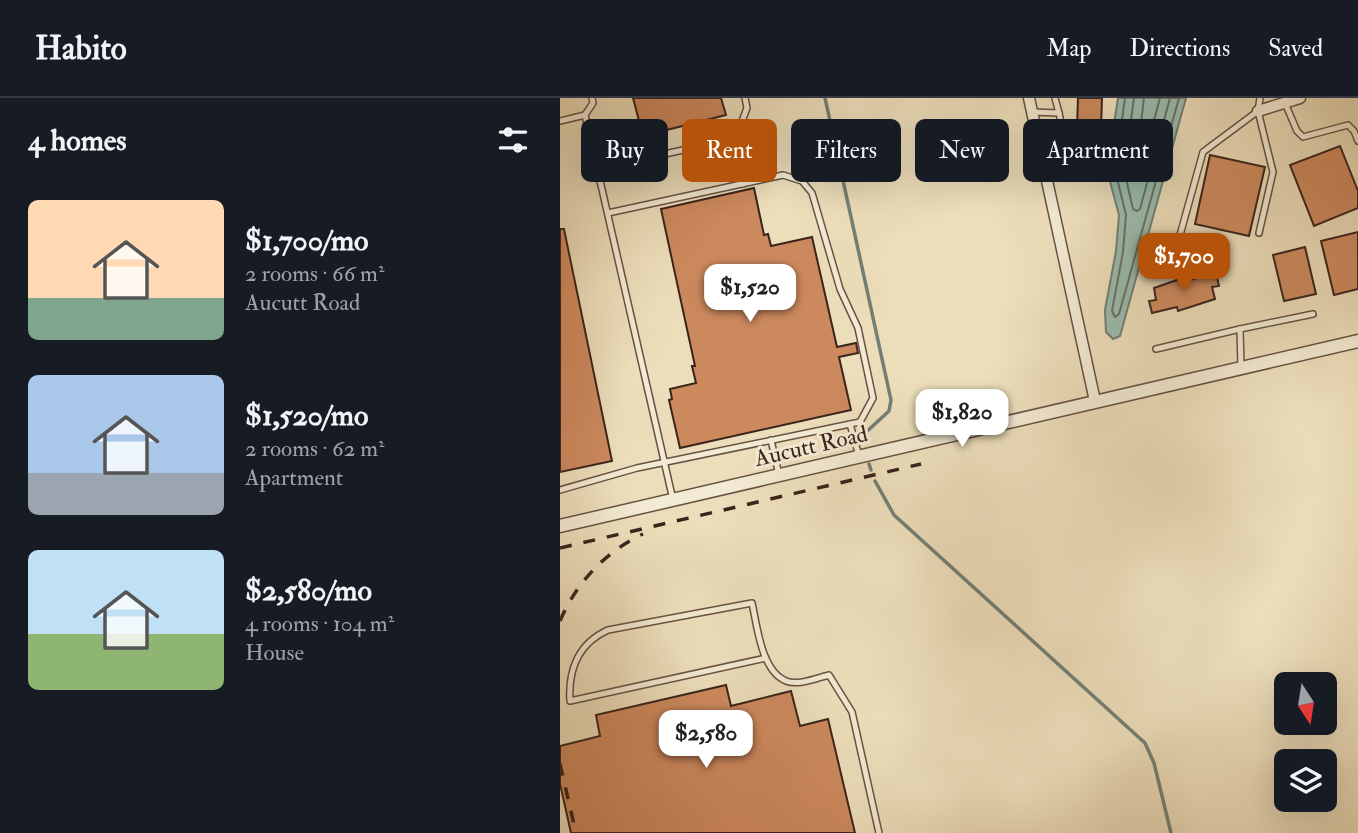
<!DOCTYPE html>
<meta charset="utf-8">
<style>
body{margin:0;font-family:"IM FELL Double Pica",serif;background:#242831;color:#f1f3f6;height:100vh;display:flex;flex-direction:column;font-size:26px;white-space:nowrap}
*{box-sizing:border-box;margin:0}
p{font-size:23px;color:#9ea1a6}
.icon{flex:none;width:38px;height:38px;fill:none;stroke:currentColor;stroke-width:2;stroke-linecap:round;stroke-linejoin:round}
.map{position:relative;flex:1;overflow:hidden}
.details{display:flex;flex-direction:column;background:#171b24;width:560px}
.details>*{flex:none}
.guide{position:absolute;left:21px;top:21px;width:665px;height:63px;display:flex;gap:14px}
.needle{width:46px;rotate:168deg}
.controls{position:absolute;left:714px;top:574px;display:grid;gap:14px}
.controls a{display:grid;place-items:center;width:63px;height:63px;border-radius:10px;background:#171b24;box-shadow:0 7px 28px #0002;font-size:35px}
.price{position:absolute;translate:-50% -60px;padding:0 16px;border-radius:14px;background:#fff;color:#222;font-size:23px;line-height:46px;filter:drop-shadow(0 2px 4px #0008)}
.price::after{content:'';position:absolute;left:50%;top:42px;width:21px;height:16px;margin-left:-10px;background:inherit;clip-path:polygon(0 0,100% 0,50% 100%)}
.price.on{background:#b45309;color:#fff}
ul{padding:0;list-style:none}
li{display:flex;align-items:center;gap:21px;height:175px;padding:0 28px}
li span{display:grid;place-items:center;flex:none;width:196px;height:140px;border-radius:10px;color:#555}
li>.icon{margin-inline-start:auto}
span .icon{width:84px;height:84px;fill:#fffc;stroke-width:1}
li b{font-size:30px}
h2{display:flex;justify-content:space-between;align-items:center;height:84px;padding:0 28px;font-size:30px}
.tag{padding:0 24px;border-radius:10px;background:#171b24;box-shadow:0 7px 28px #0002;font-size:24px;line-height:63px}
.tag.on{background:#b45309;color:#fff}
header{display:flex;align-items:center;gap:42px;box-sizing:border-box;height:98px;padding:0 35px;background:#171b24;border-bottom:2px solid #363941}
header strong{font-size:33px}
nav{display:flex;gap:38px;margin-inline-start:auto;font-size:24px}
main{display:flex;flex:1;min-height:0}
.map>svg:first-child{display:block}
.water{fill:#99bcae;stroke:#737f74;stroke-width:2}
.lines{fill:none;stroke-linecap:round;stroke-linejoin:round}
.shore{stroke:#697065;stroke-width:2}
.stream{stroke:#737f74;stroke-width:3.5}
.building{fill:#cd895e;stroke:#39241c;stroke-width:2}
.service-casing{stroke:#665244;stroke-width:8}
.minor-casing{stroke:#665244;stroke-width:13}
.tertiary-casing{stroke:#665244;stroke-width:15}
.service{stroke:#f3ead3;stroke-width:5}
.minor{stroke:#f3ead3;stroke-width:10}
.tertiary{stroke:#f3ead3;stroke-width:12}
.rail{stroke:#39241c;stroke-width:3.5;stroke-dasharray:12 12;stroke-linecap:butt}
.labels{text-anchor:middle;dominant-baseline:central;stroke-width:6;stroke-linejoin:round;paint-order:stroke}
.street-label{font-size:23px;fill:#39241c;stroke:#f3ead3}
</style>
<header>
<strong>Habito</strong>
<nav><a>Map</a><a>Directions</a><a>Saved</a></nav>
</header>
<main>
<section class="details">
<h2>4 homes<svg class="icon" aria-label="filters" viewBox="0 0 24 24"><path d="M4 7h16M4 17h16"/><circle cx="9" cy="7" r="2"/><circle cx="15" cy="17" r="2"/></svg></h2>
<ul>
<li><span style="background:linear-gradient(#ffd9b3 70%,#7fa58c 0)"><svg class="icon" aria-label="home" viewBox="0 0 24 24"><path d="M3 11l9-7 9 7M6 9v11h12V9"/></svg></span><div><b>$1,700/mo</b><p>2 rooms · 66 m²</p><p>Aucutt Road</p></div></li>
<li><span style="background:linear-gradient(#a9c7e8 70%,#9aa5b1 0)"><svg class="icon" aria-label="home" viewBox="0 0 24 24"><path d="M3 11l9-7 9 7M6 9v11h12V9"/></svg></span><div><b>$1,520/mo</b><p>2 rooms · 62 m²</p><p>Apartment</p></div></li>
<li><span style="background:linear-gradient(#bfe0f5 60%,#8fb573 0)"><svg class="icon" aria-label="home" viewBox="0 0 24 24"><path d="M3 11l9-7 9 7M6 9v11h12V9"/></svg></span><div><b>$2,580/mo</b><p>4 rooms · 104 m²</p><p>House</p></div></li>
</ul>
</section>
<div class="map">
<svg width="798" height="735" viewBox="0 0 798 735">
<rect width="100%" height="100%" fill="#eddebb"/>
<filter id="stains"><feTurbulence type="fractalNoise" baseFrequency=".00286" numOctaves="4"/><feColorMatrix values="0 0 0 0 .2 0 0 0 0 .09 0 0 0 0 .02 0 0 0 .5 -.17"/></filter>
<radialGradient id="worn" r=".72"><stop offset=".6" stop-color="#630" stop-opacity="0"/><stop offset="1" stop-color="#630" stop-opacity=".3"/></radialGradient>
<path class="water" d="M 558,0 L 626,0 L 560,238 L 553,241 L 546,234 L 545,212 L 556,153 L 559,117 L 547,72 Z"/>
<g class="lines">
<g class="shore">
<path d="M 565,0 L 555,72 L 566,117 L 563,154 L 552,213 L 555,219 L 559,216 L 619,0"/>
<path d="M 574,0 L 564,72 L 573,111 L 577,113 L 580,111 L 610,0"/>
<path d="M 584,0 L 577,58 L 580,62 L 584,59 L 600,0"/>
</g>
<g class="stream">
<path d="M 265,0 L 331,302 L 329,313 L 303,337"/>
<path d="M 309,366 L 311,372"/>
<path d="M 315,383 L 334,417 L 585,645 L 594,665 L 611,735"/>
</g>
</g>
<g class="building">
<path d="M 73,0 L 161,0 L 166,17 L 83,38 Z"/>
<path d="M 518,0 L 542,0 L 541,31 L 517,30 Z"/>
<path d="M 780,48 L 798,93 L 798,110 L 754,128 L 730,67 Z"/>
<path d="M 650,57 L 705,69 L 689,138 L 635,126 Z"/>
<path d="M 194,90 L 204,137 L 208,136 L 211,148 L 252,139 L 277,249 L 296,245 L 298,255 L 279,259 L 291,312 L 120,350 L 109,302 L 112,301 L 110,291 L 136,285 L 132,268 L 135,268 L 101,111 Z"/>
<path d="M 0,131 L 4,131 L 52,363 L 0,374 Z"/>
<path d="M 798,134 L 798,191 L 774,197 L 761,143 Z"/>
<path d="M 745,149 L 756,196 L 724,203 L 713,157 Z"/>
<path d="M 656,175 L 659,188 L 652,189 L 655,201 L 618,213 L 617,209 L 592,215 L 589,203 L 596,202 L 594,190 L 628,178 L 629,182 Z"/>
<path d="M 166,587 L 171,608 L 231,593 L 240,628 L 268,621 L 295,735 L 11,735 L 0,686 L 0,648 L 40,638 L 36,617 Z"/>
</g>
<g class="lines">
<g class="service-casing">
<g id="service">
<path d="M 725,5 L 737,33 L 743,39 L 788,27 L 794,33 L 798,43"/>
<path d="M 472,14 L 499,15 L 495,0"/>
<path d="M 499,15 L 502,29"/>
<path d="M 25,17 L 33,5 L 32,0"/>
<path d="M 0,23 L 25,17 L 113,402"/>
<path d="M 173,47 L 187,10 L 185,0"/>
<path d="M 38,71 L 163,43 L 173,47 L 183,86"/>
<path d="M 699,135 L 713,74 L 698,13 L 700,0"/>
<path d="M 620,137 L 643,54 L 698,13"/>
<path d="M 596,251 L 680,231"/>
<path d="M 681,270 L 680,231 L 753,216"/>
<path d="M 290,326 L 299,358"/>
<path d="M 211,342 L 219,377"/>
<path d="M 0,392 L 77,370 L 300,324 L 313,300 L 298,230 L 280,191 L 252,95 L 242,83 L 223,77 L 48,115"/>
<path d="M 206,560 L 10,603 C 8,571 19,545 48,532 L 192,505 C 197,527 201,573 226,583 C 238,588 257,580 269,577 L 292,614 L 319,735"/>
</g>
</g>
<g class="minor-casing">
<g id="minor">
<path d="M 469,0 L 535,303"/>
<path d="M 698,13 L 740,0"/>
</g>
</g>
<g class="tertiary-casing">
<path id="tertiary" d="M 0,428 L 798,243"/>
</g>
<use href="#service" class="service"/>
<use href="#minor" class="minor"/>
<use href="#tertiary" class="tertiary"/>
<g class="rail">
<path d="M 0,450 L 361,366"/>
<path d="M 0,523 C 16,485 46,453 83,436"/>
<path d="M 0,666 L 16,735"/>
</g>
</g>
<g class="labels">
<g class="street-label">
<text transform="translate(251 348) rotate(-13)">Aucutt Road</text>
</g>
</g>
<rect width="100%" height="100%" filter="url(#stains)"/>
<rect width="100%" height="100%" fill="url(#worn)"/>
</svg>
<div class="controls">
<a><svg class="needle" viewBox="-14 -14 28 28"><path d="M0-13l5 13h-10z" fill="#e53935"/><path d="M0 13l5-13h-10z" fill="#9ea1a6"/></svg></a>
<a><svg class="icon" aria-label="layers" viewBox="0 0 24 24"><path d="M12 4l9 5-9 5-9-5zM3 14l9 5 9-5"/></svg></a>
</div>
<b class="price on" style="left:624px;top:195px">$1,700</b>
<b class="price" style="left:190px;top:226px">$1,520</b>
<b class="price" style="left:402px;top:351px">$1,820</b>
<b class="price" style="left:146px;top:672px">$2,580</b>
<div class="guide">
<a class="tag">Buy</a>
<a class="tag on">Rent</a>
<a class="tag">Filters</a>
<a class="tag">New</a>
<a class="tag">Apartment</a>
</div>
</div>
</main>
